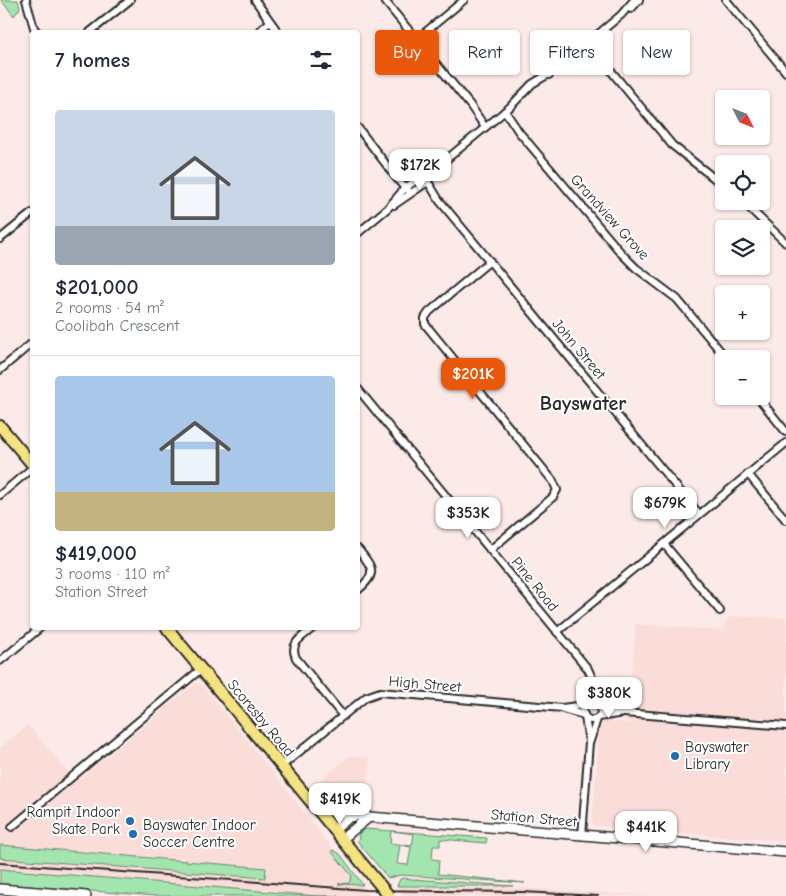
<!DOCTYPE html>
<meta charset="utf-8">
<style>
body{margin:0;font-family:"Comic Neue",sans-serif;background:#f6f6f7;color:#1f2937;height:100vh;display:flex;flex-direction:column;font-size:19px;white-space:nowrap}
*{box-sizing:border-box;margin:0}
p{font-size:16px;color:#747a83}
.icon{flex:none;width:28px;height:28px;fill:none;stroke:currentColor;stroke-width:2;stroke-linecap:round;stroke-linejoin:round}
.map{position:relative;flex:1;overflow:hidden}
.panel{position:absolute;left:30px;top:30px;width:330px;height:600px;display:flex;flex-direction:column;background:#fff;border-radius:5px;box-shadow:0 1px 4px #0004}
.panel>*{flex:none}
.hud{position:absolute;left:375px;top:30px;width:335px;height:45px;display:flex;gap:10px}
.needle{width:32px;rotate:132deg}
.controls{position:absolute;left:715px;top:90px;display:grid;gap:10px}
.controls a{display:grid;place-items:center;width:55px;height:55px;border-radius:5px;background:#fff;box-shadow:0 1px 4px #0004;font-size:25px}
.price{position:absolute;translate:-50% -42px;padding:0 11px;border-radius:10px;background:#fff;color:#222;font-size:16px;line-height:32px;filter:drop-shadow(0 1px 2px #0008)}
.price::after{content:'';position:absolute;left:50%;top:30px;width:15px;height:11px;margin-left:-8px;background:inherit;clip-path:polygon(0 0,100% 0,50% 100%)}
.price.on{background:#ea580c;color:#fff}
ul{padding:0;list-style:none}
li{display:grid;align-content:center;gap:10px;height:265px;padding:0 25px}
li+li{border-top:1px solid #e0e1e3}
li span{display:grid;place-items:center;height:155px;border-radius:5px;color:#555}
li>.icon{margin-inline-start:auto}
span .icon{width:90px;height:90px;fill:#fffc;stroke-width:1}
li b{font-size:21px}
h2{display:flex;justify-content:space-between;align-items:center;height:60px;padding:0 25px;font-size:21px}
.chip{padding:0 18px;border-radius:5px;background:#fff;box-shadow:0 1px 4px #0004;font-size:18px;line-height:45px}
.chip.on{background:#ea580c;color:#fff}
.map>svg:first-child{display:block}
.built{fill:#fadcd8}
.green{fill:#a3e5af;stroke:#67886d;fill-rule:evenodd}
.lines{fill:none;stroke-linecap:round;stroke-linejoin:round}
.minor-casing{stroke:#2b2b2b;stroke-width:10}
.secondary-casing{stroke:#2b2b2b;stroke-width:12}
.primary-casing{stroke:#2b2b2b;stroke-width:14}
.minor{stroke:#fff;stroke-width:6}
.secondary{stroke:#fff;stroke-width:9}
.primary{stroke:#f5e381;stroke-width:10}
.rail{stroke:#2b2b2b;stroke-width:2}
.primary-bridge-casing{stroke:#2b2b2b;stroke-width:14;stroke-linecap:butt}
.primary-bridge{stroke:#f5e381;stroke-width:10}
.poi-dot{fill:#1f6fb2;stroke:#fff;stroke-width:2}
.labels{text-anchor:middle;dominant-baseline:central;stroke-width:4;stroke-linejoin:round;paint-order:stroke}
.street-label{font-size:15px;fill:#2b2b2b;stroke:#fff}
.poi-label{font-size:15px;fill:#2b2b2b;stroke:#fff;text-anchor:start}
.district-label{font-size:20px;font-weight:bold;fill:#2b2b2b;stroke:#fff}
</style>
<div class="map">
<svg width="786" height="896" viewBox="0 0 786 896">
<rect width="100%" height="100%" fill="#fceae8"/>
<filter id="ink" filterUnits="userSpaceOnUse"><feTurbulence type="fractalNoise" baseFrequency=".02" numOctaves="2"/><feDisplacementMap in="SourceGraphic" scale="10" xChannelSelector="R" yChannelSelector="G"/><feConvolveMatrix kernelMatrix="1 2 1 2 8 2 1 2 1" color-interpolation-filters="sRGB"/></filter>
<g filter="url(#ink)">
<g class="built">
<path d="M 731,616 L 786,618 L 786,841 L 595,826 L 592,822 L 600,727 L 604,721 L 628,723 L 636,624 L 724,631 L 724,625 Z"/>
<path d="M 196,683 L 200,683 L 280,781 L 333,850 L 351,868 L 369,896 L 317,896 L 0,869 L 0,858 L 265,878 L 266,868 L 0,845 L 0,748 L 28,725 L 76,782 Z"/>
<path d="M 350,756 L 370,758 L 366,808 L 327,805 L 312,787 Z"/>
<path d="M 398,887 L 520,888 L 654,896 L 403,896 Z"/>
</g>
<g class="green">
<path d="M 1,0 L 18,0 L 20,8 L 14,16 Z"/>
<path d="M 365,829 L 487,838 L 486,843 L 440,839 L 440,846 L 433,846 L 432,859 L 439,860 L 438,874 L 525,883 L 401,875 L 388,878 L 358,842 L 359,834 ZM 391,831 L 414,834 L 412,846 L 390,843 ZM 400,845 L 411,847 L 408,865 L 397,864 Z"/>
<path d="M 0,845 L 266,868 L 265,878 L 0,858 Z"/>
<path d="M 333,850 L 340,854 L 363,885 L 338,884 L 349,883 L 352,876 L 331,851 Z"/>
<path d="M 0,869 L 317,896 L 338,896 L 155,896 L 16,885 L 0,884 Z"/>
<path d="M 403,878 L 412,879 L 513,886 L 397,886 L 400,879 Z"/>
</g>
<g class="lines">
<g class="minor-casing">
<g id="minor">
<path d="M 26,0 L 34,28 L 37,32"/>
<path d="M 255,0 L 278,32"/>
<path d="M 384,0 L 470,105 L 485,127"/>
<path d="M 726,0 L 786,72"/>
<path d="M 631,9 L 639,0"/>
<path d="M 90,32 L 130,0"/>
<path d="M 258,32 L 270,22"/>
<path d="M 417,39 L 464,0"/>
<path d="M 588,43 L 672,145 L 724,186"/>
<path d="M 549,75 L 621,15 L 634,0"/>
<path d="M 505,111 L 519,132 L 622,254 L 636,268 L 677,299 L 727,359"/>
<path d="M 358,128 L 402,185 L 410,192"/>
<path d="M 421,178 L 430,185 L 439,200 L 699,514"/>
<path d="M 742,201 L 786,243"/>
<path d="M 394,205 L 426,183 L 436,170"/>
<path d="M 358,233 L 388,208 L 405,188 L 442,163 L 510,107 L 532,84 L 552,72"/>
<path d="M 0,239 L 32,213"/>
<path d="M 490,261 L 429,312 L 425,318 L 425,324 L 553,481 L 557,490 L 553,497 L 490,550"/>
<path d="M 0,370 L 32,343"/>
<path d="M 358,389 L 588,669 L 597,689 L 598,705"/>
<path d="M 757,396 L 786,432"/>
<path d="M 748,474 L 786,520"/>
<path d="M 0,495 L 32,468"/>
<path d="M 664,544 L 720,611"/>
<path d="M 358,549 C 373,568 378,573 358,590"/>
<path d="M 313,628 C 302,637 289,643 296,658 L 343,716"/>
<path d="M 557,632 L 786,443"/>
<path d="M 0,661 L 40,628"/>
<circle cx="592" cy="711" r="9"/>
<path d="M 586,704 L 594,682"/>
<path d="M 599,705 L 624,713 L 786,726"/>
<path d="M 563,709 L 584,715"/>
<path d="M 599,717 L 623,713"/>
<path d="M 590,741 L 597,719"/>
<path d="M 282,766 L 366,697 L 380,692 L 562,708 L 585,705"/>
<path d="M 12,827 L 201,669"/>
<path d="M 582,836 L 589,742 L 585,717"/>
</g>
</g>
<g class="secondary-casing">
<g id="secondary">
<path d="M 317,808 L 369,817 L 786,852"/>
<path d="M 334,830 L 348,818 L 357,815"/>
<path d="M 342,839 L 369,817"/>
<path d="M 0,889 L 86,896"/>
</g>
</g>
<g class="primary-casing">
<g id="primary">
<path d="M 0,426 L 32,464"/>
<path d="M 167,628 L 380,885"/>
</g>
</g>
<use href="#minor" class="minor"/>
<use href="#secondary" class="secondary"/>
<use href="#primary" class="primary"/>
<path class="rail" d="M 0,863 L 366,890 L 523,892 L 598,896"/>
<g class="primary-bridge-casing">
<path id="primary-bridge" d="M 380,885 L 389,896"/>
</g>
<use href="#primary-bridge" class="primary-bridge"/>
</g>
</g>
<g class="poi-dot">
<circle cx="675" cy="756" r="5"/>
<circle cx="130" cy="821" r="5"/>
<circle cx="133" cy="834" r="5"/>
</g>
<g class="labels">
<g class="street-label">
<text transform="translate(610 217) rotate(48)">Grandview Grove</text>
<text transform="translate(579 349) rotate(50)">John Street</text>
<text transform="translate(535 584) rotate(51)">Pine Road</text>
<text transform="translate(425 684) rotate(5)">High Street</text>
<text transform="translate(261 718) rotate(50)">Scoresby Road</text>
<text transform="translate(534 818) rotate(5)">Station Street</text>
</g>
<g class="poi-label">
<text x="685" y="747">Bayswater<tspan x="685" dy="17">Library</tspan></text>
<text x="120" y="812" text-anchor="end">Rampit Indoor<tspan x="120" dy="17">Skate Park</tspan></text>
<text x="143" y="825">Bayswater Indoor<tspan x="143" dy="17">Soccer Centre</tspan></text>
</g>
<g class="district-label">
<text x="583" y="403">Bayswater</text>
</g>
</g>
</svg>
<div class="controls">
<a><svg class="needle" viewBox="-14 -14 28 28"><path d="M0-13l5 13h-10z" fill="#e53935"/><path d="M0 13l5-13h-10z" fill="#747a83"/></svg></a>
<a><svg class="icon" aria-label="locate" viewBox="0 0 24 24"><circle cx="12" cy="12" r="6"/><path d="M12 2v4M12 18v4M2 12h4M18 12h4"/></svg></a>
<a><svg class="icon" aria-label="layers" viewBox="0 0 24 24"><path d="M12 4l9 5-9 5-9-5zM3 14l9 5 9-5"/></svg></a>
<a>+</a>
<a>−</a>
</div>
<b class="price" style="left:420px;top:191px">$172K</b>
<b class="price on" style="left:473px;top:400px">$201K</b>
<b class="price" style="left:665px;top:529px">$679K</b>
<b class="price" style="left:468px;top:539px">$353K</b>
<b class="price" style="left:609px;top:719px">$380K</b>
<b class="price" style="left:340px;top:825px">$419K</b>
<b class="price" style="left:646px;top:853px">$441K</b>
<div class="hud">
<a class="chip on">Buy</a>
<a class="chip">Rent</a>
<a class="chip">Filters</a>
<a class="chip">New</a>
</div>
<section class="panel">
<h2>7 homes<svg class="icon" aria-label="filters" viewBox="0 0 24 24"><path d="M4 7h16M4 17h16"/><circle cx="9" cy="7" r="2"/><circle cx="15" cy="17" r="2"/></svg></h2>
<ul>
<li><span style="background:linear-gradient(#c9d6e8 75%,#9aa5b1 0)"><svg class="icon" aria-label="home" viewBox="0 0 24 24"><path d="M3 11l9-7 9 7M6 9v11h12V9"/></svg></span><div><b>$201,000</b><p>2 rooms · 54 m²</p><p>Coolibah Crescent</p></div></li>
<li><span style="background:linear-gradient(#a9c7e8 75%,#c2b280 0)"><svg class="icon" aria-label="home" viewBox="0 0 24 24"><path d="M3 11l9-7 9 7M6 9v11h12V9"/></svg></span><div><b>$419,000</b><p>3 rooms · 110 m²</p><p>Station Street</p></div></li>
</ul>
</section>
</div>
